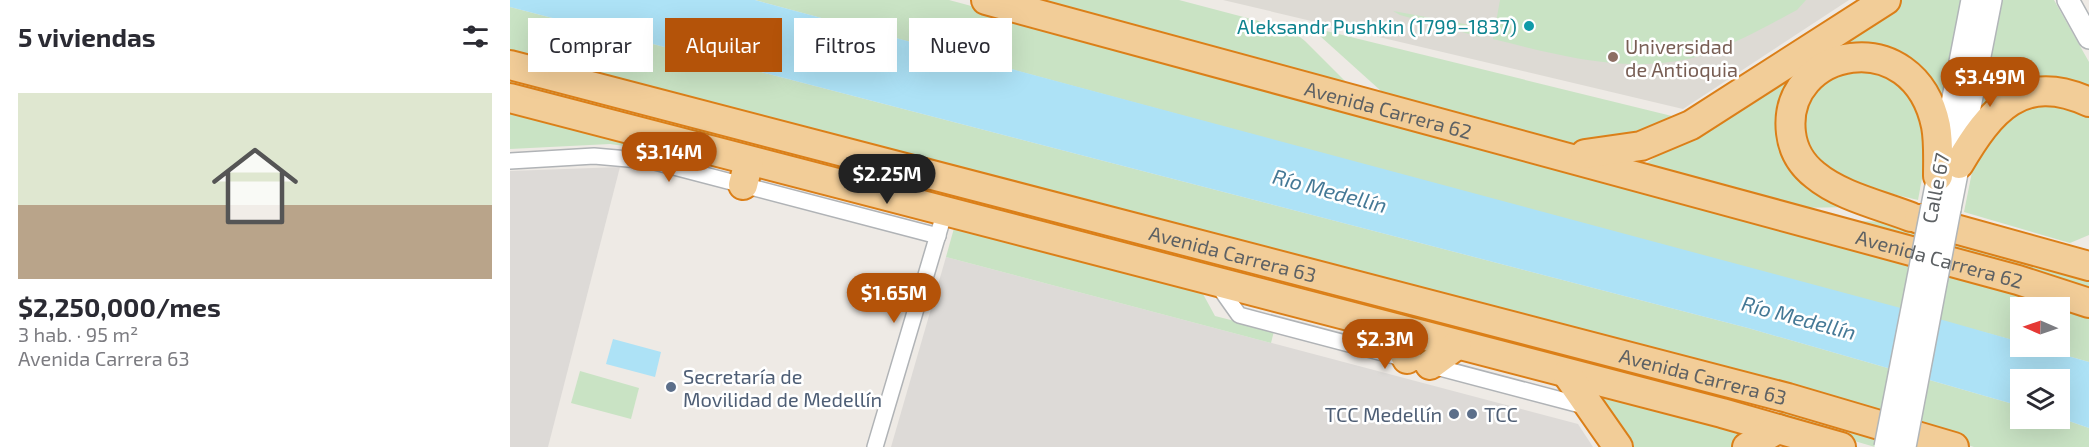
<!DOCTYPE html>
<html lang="es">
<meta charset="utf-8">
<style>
body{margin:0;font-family:"Exo 2",sans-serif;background:#f7f7f7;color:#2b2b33;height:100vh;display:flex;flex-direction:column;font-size:22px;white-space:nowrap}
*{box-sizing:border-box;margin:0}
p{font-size:20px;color:#7c7c81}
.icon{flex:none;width:33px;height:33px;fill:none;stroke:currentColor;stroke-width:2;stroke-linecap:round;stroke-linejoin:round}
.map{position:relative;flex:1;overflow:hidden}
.drawer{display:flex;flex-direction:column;background:#fff;width:510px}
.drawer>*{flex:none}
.top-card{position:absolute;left:18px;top:18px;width:570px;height:54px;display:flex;gap:12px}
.needle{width:39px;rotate:272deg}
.controls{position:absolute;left:1500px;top:297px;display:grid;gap:12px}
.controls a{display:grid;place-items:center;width:60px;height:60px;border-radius:0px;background:#fff;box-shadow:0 6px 24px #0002;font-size:30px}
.price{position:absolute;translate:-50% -51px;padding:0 14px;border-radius:21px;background:#b45309;color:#fff;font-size:20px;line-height:39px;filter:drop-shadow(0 2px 3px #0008)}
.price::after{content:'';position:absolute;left:50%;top:36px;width:18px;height:14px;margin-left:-9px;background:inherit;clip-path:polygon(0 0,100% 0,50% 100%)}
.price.active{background:#222;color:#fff}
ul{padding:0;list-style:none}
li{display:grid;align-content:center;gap:12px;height:318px;padding:0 18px}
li+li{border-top:2px solid #e1e1e2}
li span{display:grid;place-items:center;height:186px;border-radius:0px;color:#555}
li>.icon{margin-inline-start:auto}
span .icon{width:108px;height:108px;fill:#fffc;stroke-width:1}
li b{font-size:26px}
h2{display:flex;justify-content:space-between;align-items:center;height:72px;padding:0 18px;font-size:26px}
.chip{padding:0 21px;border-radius:0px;background:#fff;box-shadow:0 6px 24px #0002;font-size:21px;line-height:54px}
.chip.active{background:#b45309;color:#fff}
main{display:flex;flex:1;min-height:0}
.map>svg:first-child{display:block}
.industrial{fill:#dddad7}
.education{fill:#dddad4}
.green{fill:#c9e3c4}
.water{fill:#ade2f6}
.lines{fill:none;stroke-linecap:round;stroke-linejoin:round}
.street-casing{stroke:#b0b3b6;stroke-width:18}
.secondary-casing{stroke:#b1b5b8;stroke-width:24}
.highway-casing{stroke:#db7f18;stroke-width:32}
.street{stroke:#fff;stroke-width:15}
.secondary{stroke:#fff;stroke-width:21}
.highway{stroke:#f2cd98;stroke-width:28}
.secondary-bridge-casing{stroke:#b1b5b8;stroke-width:24;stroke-linecap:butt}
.secondary-bridge{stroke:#fff;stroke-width:21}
.culture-dot{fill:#0f9aa8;stroke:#fff;stroke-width:2}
.education-dot{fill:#8d6e63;stroke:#fff;stroke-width:2}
.service-dot{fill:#5c6f8a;stroke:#fff;stroke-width:2}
.labels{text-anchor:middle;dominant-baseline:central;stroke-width:5;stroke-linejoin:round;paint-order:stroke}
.culture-label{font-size:20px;fill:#0d838f;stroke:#fff;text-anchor:end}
.education-label{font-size:20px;fill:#785e54;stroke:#fff;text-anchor:start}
.street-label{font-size:20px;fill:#5d6164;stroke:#fff}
.service-label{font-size:20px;fill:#4e5e75;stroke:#fff;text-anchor:start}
.water-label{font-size:21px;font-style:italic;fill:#457996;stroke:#fff}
</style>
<main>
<section class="drawer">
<h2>5 viviendas<svg class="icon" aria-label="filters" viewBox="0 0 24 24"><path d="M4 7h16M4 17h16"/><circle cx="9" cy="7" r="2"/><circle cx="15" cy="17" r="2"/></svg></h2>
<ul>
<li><span style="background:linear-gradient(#dfe7d0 60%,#b9a48a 0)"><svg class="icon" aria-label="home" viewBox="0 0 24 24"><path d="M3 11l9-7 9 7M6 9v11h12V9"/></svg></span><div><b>$2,250,000/mes</b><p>3 hab. · 95 m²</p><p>Avenida Carrera 63</p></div></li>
</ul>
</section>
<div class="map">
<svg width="1579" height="447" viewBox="0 0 1579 447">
<rect width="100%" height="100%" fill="#eeeae5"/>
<g class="industrial">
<path d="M 110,167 L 38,447 L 0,447 L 0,171 Z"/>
<path d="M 436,257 L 1068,424 L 1083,447 L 381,447 Z"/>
</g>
<path class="education" d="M 713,0 L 1339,0 L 1173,109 Z"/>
<g class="green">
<path d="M 245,0 L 439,0 L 1397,256 L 1579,317 L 1579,362 L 1526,347 L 1550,346 L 1550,308 L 1510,308 L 1510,342 Z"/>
<path d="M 508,0 L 669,0 L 764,25 L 781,30 L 795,41 L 844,90 Z"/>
<path d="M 990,0 L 1296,0 L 1287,10 C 1257,26 1227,43 1196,54 C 1125,77 1052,56 983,39 Z"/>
<path d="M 1380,0 L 1457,0 L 1434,115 L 1425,88 L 1321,56 L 1273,144 L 1345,207 L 1282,208 L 1132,166 Z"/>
<path d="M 1488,0 L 1544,0 L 1579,62 L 1579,96 L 1558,88 L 1465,122 Z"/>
<path d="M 0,7 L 1238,328 L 1510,406 L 1510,418 L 1550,418 L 1579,428 L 1579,447 L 1464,447 L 1266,387 L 0,56 Z"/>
<path d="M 883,11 L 971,27 L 970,37 L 890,15 Z"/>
<path d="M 800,27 L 1170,118 L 1081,150 L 881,100 Z"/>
<path d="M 1356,63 L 1399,83 L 1420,135 L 1408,200 L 1344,185 L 1295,159 L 1293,101 L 1305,85 Z"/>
<path d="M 0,75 L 573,224 L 570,237 L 0,90 Z"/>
<path d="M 1525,101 L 1579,112 L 1579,235 L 1560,243 L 1454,212 L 1467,147 L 1478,127 Z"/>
<path d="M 0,104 L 143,150 L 100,144 L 0,149 Z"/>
<path d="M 446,221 L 687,283 L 705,316 L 764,331 L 761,343 L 436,257 Z"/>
<path d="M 1344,221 L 1392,222 L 1579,278 L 1579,293 Z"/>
<path d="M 611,232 L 1192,382 L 1188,398 L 607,247 Z"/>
<path d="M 70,371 L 129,388 L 121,419 L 61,403 Z"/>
<path d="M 1075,390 L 1243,433 L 1226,447 L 1114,447 Z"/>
<path d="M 1293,410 L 1422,447 L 1365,447 L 1252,414 Z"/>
</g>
<g class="water">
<path d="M 0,0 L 245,0 L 1387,307 L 1510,342 L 1510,346 L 1526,347 L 1579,362 L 1579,428 L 1550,418 L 1550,380 L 1510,380 L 1510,406 L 1238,328 L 0,7 Z"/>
<path d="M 103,339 L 151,352 L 145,377 L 96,364 Z"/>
</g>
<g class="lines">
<g class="street-casing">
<g id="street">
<path d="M 0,161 L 84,156 L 141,161 L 428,236"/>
<path d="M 707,284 L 729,315 L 1078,407"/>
<path d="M 365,447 L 435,211"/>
</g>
</g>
<g class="secondary-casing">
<g id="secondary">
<path d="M 1558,0 L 1579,38"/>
<path d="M 1422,206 L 1462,0"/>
<path d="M 1440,209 L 1481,0"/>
</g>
</g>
<g class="highway-casing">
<g id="highway">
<path id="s1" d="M 476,0 C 819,95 1164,185 1508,280 L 1579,303"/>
<path id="s2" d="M 0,65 L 1278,398 L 1444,447"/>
<path d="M 0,98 L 1212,413 L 1331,447"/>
<path d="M 1075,154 L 1131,146 L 1181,125 L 1376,0"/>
<path d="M 1449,164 C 1480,111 1512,71 1579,102"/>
<path d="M 233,185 L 239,161"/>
<path d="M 1401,217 C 1370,205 1330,196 1305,175 C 1291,164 1283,150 1281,133 C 1271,48 1404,20 1426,126 C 1429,142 1428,159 1428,176"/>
<path d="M 1409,219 L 1579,266"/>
<path d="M 881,328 L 897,359"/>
<path d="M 920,365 L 947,345"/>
<path d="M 1057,374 L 1108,447"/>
<path d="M 1237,447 L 1268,429"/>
</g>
</g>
<use href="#street" class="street"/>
<use href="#secondary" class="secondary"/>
<use href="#highway" class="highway"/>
<g class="secondary-bridge-casing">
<g id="secondary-bridge">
<path d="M 1375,447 L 1422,206"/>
<path d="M 1395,447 L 1440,209"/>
</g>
</g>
<use href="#secondary-bridge" class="secondary-bridge"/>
</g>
<circle class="culture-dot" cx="1019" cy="26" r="6"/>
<circle class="education-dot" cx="1103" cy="57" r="6"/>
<g class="service-dot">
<circle cx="161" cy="387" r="6"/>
<circle cx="944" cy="414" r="6"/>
<circle cx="962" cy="414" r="6"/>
</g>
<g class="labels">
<g class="culture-label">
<text x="1007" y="26">Aleksandr Pushkin (1799–1837)</text>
</g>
<g class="education-label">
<text x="1115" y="46">Universidad<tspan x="1115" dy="23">de Antioquia</tspan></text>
</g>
<g class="street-label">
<text stroke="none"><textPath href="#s1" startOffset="417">Avenida Carrera 62</textPath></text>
<text transform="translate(1425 188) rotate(-79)">Calle 67</text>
<text stroke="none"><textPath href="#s2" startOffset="747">Avenida Carrera 63</textPath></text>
<text stroke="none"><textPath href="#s1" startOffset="988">Avenida Carrera 62</textPath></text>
<text stroke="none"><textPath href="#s2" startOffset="1233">Avenida Carrera 63</textPath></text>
</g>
<g class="service-label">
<text x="173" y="376">Secretaría de<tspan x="173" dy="23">Movilidad de Medellín</tspan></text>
<text x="932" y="414" text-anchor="end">TCC Medellín</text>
<text x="974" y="414">TCC</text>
</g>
<g class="water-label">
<text transform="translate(820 190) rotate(15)">Río Medellín</text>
<text transform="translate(1289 317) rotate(15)">Río Medellín</text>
</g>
</g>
</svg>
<div class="controls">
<a><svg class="needle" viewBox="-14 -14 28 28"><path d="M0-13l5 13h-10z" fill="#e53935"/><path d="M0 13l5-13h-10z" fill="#7c7c81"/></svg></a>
<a><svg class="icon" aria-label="layers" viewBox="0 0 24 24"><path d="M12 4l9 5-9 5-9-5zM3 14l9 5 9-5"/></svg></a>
</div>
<b class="price" style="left:1480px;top:108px">$3.49M</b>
<b class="price" style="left:159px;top:183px">$3.14M</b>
<b class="price active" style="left:377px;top:205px">$2.25M</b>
<b class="price" style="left:384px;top:324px">$1.65M</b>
<b class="price" style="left:875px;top:370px">$2.3M</b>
<div class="top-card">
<a class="chip">Comprar</a>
<a class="chip active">Alquilar</a>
<a class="chip">Filtros</a>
<a class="chip">Nuevo</a>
</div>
</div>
</main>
